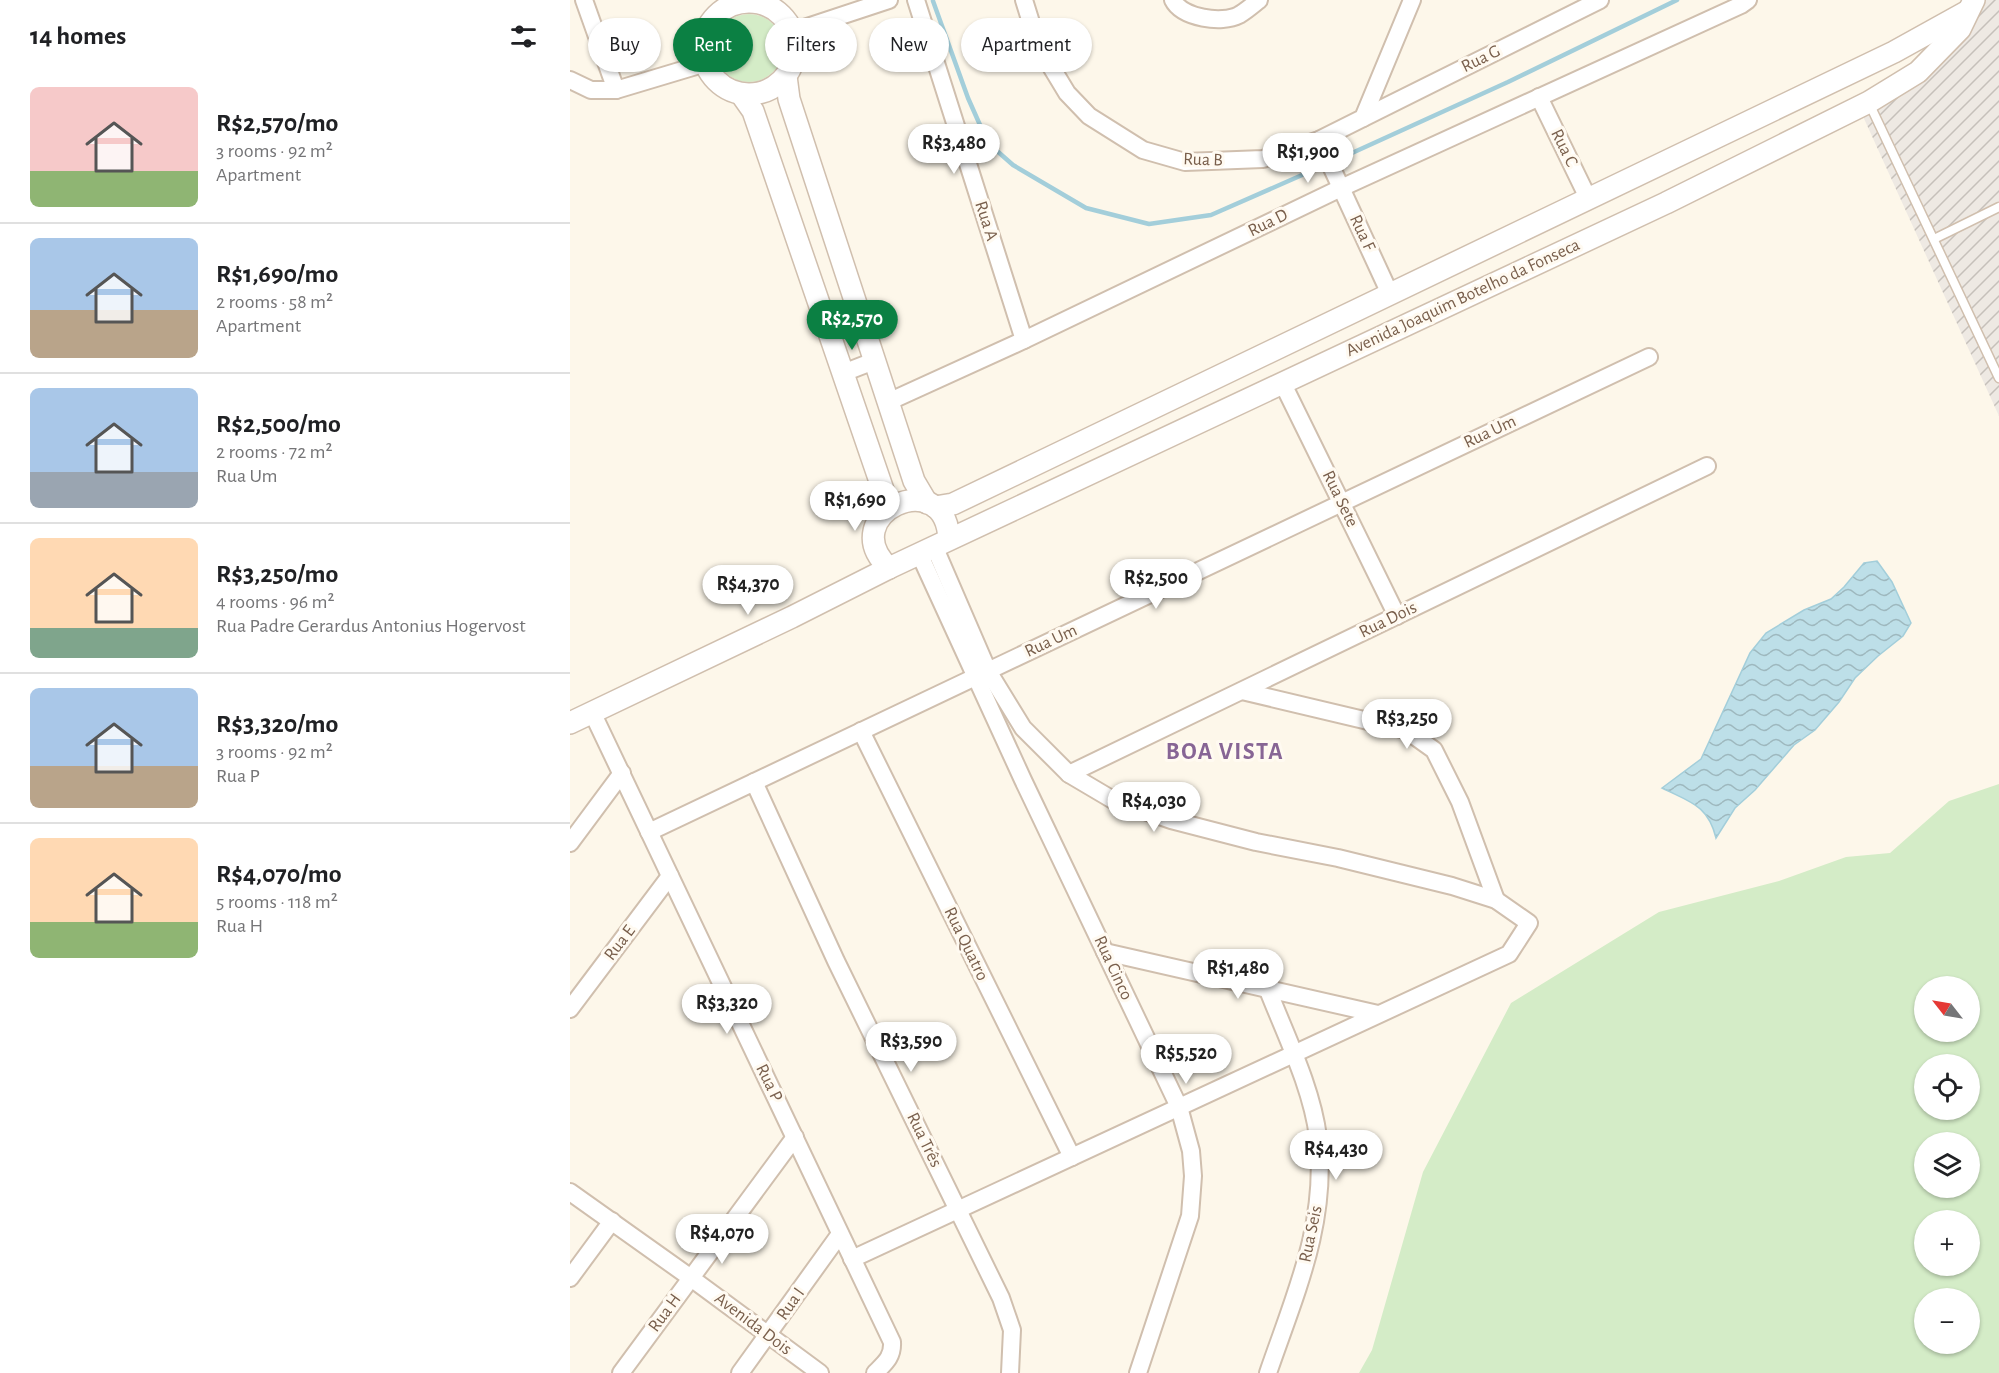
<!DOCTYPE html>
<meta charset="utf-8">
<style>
body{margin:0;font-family:"Alegreya Sans",sans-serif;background:#f6f6f6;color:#202124;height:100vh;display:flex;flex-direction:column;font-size:22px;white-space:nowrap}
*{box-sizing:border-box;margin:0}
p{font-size:20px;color:#757577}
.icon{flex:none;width:33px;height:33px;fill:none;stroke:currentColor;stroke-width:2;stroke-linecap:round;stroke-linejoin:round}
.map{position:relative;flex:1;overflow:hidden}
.drawer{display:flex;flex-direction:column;background:#fff;width:570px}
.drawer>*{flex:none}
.guide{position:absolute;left:18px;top:18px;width:570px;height:54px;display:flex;gap:12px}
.needle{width:39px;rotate:301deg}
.fabs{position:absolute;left:1344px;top:976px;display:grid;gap:12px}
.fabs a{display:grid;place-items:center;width:66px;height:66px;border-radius:50%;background:#fff;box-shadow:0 2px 4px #0004;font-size:30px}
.price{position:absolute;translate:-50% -51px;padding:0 14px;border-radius:21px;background:#fff;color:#222;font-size:20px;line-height:39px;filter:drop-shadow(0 2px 3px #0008)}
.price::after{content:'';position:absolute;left:50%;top:36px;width:18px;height:14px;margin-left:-9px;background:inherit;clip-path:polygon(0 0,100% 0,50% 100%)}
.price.selected{background:#0b8043;color:#fff}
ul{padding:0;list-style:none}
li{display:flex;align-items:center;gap:18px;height:150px;padding:0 30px}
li+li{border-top:2px solid #e0e0e0}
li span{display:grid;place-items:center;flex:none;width:168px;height:120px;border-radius:9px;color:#555}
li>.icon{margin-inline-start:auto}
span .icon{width:72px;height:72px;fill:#fffc;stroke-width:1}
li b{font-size:26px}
h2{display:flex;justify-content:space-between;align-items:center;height:72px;padding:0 30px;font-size:26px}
.pill{padding:0 21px;border-radius:27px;background:#fff;box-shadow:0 2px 4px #0004;font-size:21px;line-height:54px}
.pill.selected{background:#0b8043;color:#fff}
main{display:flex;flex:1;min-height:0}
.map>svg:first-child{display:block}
.industrial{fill:url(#industrial-furrows)}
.green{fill:#d4ecc7;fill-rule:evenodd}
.water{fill:url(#water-waves);stroke:#a3ceda;stroke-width:1.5}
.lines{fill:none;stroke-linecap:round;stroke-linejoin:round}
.stream{stroke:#a3ceda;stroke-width:4.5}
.service-casing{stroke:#d0bfae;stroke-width:11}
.minor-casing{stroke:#d0bfae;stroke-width:20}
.tertiary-casing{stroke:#d0bfae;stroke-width:24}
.service{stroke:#fff;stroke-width:8}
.minor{stroke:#fff;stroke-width:16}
.tertiary{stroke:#fff;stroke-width:21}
.labels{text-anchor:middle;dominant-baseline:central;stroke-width:6;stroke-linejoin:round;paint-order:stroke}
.street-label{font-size:18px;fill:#795f4c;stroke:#fffaf1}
.district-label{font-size:24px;font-weight:bold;letter-spacing:1.5px;fill:#876595;stroke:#fffaf1}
</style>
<main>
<section class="drawer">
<h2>14 homes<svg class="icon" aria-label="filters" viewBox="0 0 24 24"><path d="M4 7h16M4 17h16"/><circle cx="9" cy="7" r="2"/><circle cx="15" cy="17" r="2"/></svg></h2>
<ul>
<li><span style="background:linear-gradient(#f6c9c9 70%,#8fb573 0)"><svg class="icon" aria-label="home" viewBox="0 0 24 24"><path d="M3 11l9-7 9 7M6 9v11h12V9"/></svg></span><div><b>R$2,570/mo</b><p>3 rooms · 92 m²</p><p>Apartment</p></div></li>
<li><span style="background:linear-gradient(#a9c7e8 60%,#b9a48a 0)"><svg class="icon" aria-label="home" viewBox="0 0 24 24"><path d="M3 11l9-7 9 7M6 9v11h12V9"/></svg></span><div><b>R$1,690/mo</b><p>2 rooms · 58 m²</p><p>Apartment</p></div></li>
<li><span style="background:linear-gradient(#a9c7e8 70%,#9aa5b1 0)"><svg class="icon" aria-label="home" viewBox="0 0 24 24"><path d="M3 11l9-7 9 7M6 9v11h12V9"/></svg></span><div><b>R$2,500/mo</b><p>2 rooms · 72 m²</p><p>Rua Um</p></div></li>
<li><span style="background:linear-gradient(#ffd9b3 75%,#7fa58c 0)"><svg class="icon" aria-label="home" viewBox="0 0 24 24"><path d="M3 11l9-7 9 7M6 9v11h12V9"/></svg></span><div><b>R$3,250/mo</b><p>4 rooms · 96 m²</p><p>Rua Padre Gerardus Antonius Hogervost</p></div></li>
<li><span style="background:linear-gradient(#a9c7e8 65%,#b9a48a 0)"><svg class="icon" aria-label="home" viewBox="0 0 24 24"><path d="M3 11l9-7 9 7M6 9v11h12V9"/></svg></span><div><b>R$3,320/mo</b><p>3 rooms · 92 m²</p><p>Rua P</p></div></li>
<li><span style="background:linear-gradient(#ffd9b3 70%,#8fb573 0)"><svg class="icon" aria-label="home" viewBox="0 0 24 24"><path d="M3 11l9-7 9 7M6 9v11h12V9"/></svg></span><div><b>R$4,070/mo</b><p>5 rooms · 118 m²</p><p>Rua H</p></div></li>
</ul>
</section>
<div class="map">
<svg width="1429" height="1373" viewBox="0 0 1429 1373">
<defs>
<pattern id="industrial-furrows" width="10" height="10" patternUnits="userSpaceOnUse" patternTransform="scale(1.5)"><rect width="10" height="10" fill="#eee9e3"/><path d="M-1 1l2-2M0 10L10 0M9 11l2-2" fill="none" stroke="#c6c0ba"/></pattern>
<pattern id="water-waves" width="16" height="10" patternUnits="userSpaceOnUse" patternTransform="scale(1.5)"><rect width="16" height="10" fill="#bddfe8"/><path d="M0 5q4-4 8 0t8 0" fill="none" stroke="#9eb8be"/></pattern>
</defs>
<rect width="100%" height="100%" fill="#fdf7ea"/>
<path class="industrial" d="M 1413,0 L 1429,0 L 1429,416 L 1291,112 Z"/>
<g class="green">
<circle cx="179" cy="48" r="34"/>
<path d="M 1429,784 L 1429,1373 L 789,1373 L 802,1350 L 853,1172 L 941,1003 L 1089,912 L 1209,881 L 1276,857 L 1320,853 L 1379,801 ZM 1354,987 L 1400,987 L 1400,1032 L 1354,1032 ZM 1354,1065 L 1400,1065 L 1400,1110 L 1354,1110 ZM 1354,1143 L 1400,1143 L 1400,1188 L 1354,1188 ZM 1354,1221 L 1400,1221 L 1400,1266 L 1354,1266 ZM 1354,1299 L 1400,1299 L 1400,1344 L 1354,1344 Z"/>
</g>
<path class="water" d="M 1307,561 L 1322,582 L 1341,623 L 1333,636 L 1308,656 L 1285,678 L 1269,702 L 1245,730 L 1224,745 L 1185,790 L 1165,808 L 1146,838 C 1138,805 1120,802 1092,788 L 1131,759 L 1180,653 L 1196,633 L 1234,610 L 1261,599 L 1274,587 L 1294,563 Z"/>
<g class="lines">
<g class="stream">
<path d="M 363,1 L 398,98 L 418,143 L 443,165 L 516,208 L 579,224 L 641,215 L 748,168"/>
<path d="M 771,158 L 938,82 L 1107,0"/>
</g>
<g class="service-casing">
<g id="service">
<path d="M 1299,103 L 1429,378"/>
<path d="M 1364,239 L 1429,207"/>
</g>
</g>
<g class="minor-casing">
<g id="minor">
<path d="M 14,0 L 46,90"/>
<path d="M 346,0 L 454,340"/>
<path d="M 454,0 L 468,45 L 497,93 L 519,116 L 573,150 L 615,162 L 693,159 L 749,140 L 793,118 L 842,0"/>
<path d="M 603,0 C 612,18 652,24 669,15 C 676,11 683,5 689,0"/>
<path d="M 222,32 L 319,0"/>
<path d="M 0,80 L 21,90 L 46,90 L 136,63"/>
<path d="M 969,97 L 1018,198"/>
<path d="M 793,118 L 1030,0"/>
<path d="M 749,140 L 820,294"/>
<path d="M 273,373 L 304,361"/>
<path d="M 712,382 L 827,616"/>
<path d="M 318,402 L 454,340 L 771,188 L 1171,5 L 1178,0"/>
<path d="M 349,553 L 453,780 L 609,1107 L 621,1151 L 623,1176 L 620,1216 L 568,1373"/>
<path d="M 672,691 L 836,730 L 864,750 L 890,802 L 926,900"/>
<path d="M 22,712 L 322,1342 C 323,1357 315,1363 305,1373"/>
<path d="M 291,731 L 502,1157"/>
<path d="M 499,774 L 1137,466"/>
<path d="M 184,782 L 266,961 L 431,1298 L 442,1330 L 440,1373"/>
<path d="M 79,832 L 1079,357"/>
<path d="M 0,843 L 52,773"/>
<path d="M 535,952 L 808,1014"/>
<path d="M 0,1009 L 100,876"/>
<path d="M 0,1192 L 121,1278 L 250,1373"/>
<path d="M 282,1259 L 939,954 L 959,923 L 926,900 L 882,886 L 768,858 L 686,842 L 601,820 L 543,800 L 499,774 L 453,728 L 418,671 L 364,546"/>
<path d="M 0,1278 L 42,1221"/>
<path d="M 51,1373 L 225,1137"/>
<path d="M 170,1373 L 270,1234"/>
<path d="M 698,1373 C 725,1294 758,1223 748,1137 C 742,1088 716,1036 698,990"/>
</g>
</g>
<g class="tertiary-casing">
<g id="tertiary">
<circle cx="179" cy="48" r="46"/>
<path d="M 216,76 L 219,99 L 344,481 L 357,503"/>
<path d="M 171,94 L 183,111 L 313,490 L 315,511"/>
<path d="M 365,507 L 383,504 L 1324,52 L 1398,11"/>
<path d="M 319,568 C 263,515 375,462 379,539"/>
<path d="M 0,723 L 222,617 L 319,568 L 1096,203 L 1299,102 L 1348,72 L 1390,29 L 1404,0"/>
</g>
</g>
<use href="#service" class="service"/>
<use href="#minor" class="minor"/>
<use href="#tertiary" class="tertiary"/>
</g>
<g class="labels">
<g class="street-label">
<text transform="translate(911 59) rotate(-26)">Rua G</text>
<text transform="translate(994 148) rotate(64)">Rua C</text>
<text transform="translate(633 160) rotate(2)">Rua B</text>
<text transform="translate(416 221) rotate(72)">Rua A</text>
<text transform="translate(698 223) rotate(-26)">Rua D</text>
<text transform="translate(792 233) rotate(65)">Rua F</text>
<text transform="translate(893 298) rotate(-25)">Avenida Joaquim Botelho da Fonseca</text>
<text transform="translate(920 432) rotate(-25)">Rua Um</text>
<text transform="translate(770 499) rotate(64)">Rua Sete</text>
<text transform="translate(818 620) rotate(-26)">Rua Dois</text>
<text transform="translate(481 641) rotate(-25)">Rua Um</text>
<text transform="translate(50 943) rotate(-53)">Rua E</text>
<text transform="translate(396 944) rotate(64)">Rua Quatro</text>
<text transform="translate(543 968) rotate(65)">Rua Cinco</text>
<text transform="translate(199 1083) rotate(64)">Rua P</text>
<text transform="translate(354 1140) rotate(64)">Rua Três</text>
<text transform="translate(741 1234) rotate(-78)">Rua Seis</text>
<text transform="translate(221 1304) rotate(-55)">Rua I</text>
<text transform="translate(95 1313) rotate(-54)">Rua H</text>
<text transform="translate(183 1324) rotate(37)">Avenida Dois</text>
</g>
<g class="district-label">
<text x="655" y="752">BOA VISTA</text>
</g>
</g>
</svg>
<div class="fabs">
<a><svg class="needle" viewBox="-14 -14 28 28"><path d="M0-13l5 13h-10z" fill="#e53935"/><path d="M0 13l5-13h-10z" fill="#757577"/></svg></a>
<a><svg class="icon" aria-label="locate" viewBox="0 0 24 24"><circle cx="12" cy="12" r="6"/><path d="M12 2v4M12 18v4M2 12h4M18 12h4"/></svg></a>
<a><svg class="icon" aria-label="layers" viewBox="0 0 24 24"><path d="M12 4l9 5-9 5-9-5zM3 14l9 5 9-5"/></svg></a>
<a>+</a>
<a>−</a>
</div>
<b class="price" style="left:384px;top:175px">R$3,480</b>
<b class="price" style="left:738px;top:184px">R$1,900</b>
<b class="price selected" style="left:282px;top:351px">R$2,570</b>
<b class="price" style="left:285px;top:532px">R$1,690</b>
<b class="price" style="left:586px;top:610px">R$2,500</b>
<b class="price" style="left:178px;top:616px">R$4,370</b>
<b class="price" style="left:837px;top:750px">R$3,250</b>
<b class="price" style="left:584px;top:833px">R$4,030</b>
<b class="price" style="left:668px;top:1000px">R$1,480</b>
<b class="price" style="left:157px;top:1035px">R$3,320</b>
<b class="price" style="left:341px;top:1073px">R$3,590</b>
<b class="price" style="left:616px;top:1085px">R$5,520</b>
<b class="price" style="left:766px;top:1181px">R$4,430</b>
<b class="price" style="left:152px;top:1265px">R$4,070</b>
<div class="guide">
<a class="pill">Buy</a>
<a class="pill selected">Rent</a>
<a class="pill">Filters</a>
<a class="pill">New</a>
<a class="pill">Apartment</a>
</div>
</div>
</main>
